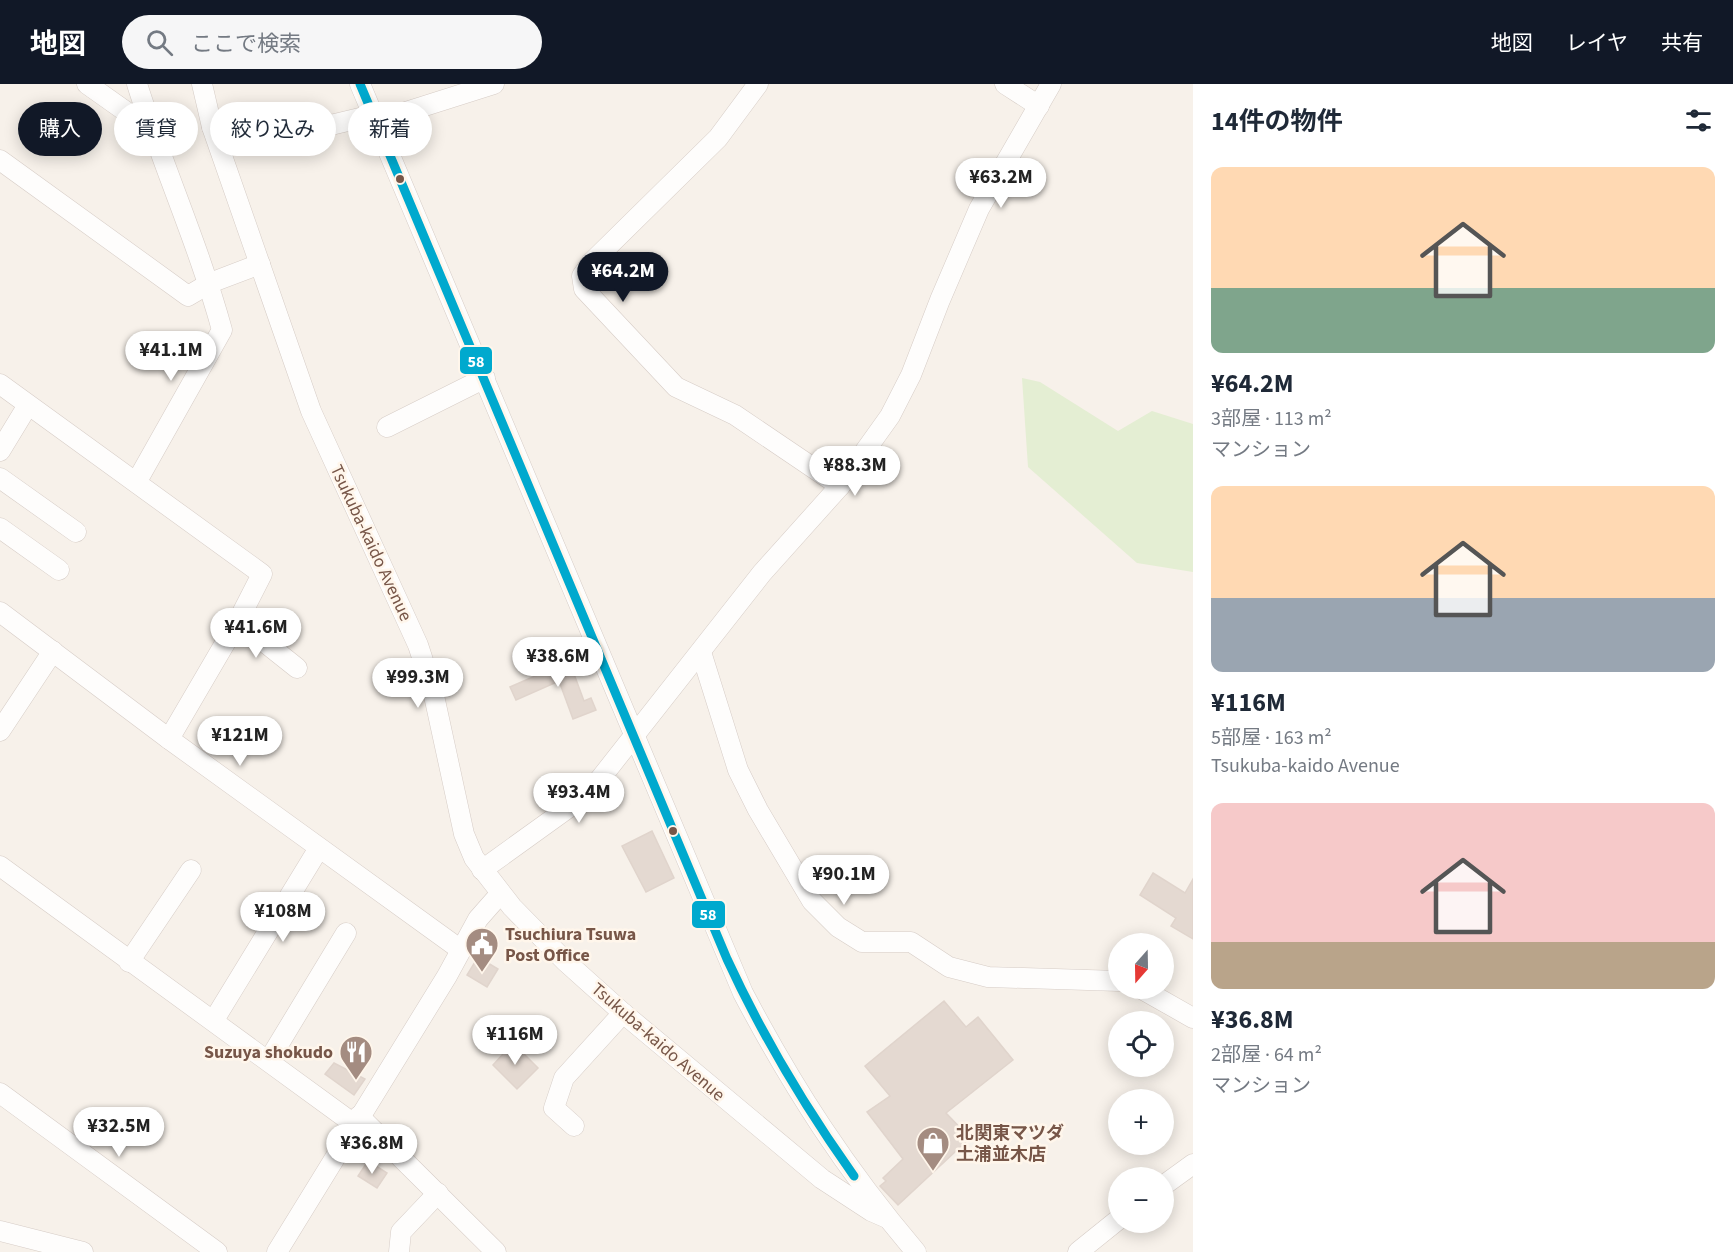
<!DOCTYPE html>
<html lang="ja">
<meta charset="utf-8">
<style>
body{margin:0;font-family:"Source Sans 3","Noto Sans JP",sans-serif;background:#f6f6f7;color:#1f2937;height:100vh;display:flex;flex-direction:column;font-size:22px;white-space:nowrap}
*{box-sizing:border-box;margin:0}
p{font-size:20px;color:#747a83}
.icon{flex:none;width:33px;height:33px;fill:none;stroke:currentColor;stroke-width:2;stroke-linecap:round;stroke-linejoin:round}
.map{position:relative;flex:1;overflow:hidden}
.details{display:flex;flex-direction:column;background:#fff;width:540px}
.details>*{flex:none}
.top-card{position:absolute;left:18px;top:18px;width:570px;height:54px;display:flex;gap:12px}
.needle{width:39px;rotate:200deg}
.tools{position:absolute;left:1108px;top:849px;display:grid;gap:12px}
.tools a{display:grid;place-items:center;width:66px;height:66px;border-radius:50%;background:#fff;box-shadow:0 3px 15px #0003;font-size:30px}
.price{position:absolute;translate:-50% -51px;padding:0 14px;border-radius:21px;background:#fff;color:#222;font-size:20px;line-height:39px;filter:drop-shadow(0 2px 3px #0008)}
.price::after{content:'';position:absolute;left:50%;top:36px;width:18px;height:14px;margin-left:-9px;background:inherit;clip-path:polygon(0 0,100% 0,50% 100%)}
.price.selected{background:#111827;color:#fff}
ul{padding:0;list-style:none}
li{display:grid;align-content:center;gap:12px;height:318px;padding:0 18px}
li span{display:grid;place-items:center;height:186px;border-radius:12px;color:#555}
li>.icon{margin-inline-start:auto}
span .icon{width:108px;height:108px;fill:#fffc;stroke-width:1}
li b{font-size:26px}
h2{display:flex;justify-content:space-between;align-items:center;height:72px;padding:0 18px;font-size:26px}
.tag{padding:0 21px;border-radius:27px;background:#fff;box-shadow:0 3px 15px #0003;font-size:21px;line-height:54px}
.tag.selected{background:#111827;color:#fff}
header{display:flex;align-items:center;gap:36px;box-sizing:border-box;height:84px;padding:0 30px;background:#111827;color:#fff}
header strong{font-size:28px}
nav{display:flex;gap:33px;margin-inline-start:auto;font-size:21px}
.search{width:420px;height:54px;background:#f6f6f7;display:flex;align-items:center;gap:15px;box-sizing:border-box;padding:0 21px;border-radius:33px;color:#747a83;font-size:22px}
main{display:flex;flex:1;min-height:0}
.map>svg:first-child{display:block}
.green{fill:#e4eed3}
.building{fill:#e4d9d1;stroke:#e0d4cc;stroke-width:1.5}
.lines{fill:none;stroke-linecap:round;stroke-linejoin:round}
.minor-casing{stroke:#d6ccc6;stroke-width:21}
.minor{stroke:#fefdfc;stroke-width:20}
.bus-1-casing{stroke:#fff6eb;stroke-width:14}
.bus-1{stroke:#00a9ce;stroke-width:9}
.bus-dot{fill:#775648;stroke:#fff6eb;stroke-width:2}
.labels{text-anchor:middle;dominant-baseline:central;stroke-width:5;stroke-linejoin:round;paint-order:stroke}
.street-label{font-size:18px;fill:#775648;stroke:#fff6eb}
.poi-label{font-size:18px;font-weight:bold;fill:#775648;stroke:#fff6eb;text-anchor:start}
.line-badge{stroke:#fff6eb;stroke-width:2}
.badge-label{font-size:16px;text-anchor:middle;font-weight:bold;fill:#fff}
</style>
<header>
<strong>地図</strong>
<div class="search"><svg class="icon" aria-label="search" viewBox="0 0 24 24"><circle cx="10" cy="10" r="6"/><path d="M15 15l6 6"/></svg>ここで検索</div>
<nav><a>地図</a><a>レイヤ</a><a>共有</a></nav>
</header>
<main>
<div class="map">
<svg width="1193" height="1168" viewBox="0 0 1193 1168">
<rect width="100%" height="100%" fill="#f7f1ea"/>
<path class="green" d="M 1022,294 L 1040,298 L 1118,347 L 1152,327 L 1193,340 L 1193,488 L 1137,479 L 1028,383 Z"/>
<g class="building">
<path d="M 572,576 L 578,588 L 574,590 L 584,617 L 591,614 L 596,626 L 573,635 L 559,597 L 516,616 L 510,603 Z"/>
<path d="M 652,747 L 674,794 L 646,808 L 622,762 Z"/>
<path d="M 1153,789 L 1185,809 L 1193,795 L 1193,855 L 1171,842 L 1176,834 L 1140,811 Z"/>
<path d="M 478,873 L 498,885 L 487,903 L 467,891 Z"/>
<path d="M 944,917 L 966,943 L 978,933 L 1013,976 L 946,1029 L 970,1054 L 898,1121 L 880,1102 L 886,1097 L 883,1094 L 903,1075 L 867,1028 L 890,1012 L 865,982 Z"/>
<path d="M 513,959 L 538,984 L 517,1005 L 493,981 Z"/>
<path d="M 334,979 L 365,995 L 354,1011 L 325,990 Z"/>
<path d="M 368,1077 L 387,1089 L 377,1104 L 358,1092 Z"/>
</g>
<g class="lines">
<g class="minor-casing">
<g id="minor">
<path d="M 87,0 L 152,46"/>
<path d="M 137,0 C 163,83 199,162 222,246 L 137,397"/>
<path d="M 202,0 L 212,43 L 311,327 L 418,561 L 433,607 L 464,750 L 474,774 L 512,823 L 565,877 L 623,929 L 822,1095 L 871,1127 L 887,1134"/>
<path d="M 360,0 L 743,909 C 793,1004 846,1086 916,1168"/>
<path d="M 758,0 L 718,54 L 591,179 L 582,192 L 584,205 L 676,303 L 735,331 L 840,402"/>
<path d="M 1005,0 L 1039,22"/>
<path d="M 212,43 L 271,45 L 335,40 L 360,34 L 390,33 L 494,0"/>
<path d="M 0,76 L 188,212 L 210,199 L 260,180"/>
<path d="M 0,300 L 262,490 L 238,537 L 169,655"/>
<path d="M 387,343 L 485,294"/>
<path d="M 0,367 L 28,321"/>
<path d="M 0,394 L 76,448"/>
<path d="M 0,444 L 59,486"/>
<path d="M 0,528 L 169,655 L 461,866"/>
<path d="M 238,537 L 297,584"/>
<path d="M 701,568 L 738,686 L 758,726 L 812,817 L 838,843 L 862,858 L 911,858 L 949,883 L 988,893 L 1119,897"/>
<path d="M 0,647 L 53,567"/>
<path d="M 0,782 L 354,1040"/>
<path d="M 482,786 L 589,709 L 762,489 L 840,402 L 890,332 L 911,291 L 940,216 L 979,125 L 1051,0"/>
<path d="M 129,878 L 191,786"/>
<path d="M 1140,904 L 1193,934"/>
<path d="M 214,936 L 319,764"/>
<path d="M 269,976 L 346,849"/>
<path d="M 0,1009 L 217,1168"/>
<path d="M 359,1032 L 496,1168"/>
<path d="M 574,1042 L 554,1024 L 564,994 L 623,929"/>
<path d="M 1164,1101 L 1193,1080"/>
<path d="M 0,1147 L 83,1168"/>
<path d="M 277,1168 L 447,892 L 478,835 L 500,810"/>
<path d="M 399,1168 L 401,1148 L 438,1109"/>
<path d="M 1078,1168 L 1119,1135"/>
</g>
</g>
<use href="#minor" class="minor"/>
<g class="bus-1-casing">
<path id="bus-1" d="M 360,0 L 727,875 C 762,951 805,1023 854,1092"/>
</g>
<use href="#bus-1" class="bus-1"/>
</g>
<defs>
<g id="civic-pin" transform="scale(1.725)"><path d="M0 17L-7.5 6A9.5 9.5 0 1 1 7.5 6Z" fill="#a48c81" stroke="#fff6eb"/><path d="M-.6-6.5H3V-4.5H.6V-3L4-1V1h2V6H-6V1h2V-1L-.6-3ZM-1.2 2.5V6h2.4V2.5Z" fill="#fff"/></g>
<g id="restaurant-pin" transform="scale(1.725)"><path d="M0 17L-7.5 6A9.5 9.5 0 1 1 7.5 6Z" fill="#a48c81" stroke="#fff6eb"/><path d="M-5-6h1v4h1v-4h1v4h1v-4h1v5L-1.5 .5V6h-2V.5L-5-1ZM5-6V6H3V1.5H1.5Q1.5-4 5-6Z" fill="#fff"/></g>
<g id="shop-pin" transform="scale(1.725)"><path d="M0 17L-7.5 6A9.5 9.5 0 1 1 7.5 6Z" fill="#a48c81" stroke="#fff6eb"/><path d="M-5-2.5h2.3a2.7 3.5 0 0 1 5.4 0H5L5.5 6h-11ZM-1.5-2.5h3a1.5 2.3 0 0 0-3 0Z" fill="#fff"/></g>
</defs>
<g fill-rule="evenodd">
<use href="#civic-pin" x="482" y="860"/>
<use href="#restaurant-pin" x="356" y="968"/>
<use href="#shop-pin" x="933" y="1059"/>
</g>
<g class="bus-dot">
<circle cx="400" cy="95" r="5"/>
<circle cx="673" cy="747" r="5"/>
</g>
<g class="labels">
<g class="street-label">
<text transform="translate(371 459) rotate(65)">Tsukuba-kaido Avenue</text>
<text transform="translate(658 958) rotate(41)">Tsukuba-kaido Avenue</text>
</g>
<g class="poi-label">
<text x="505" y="850">Tsuchiura Tsuwa<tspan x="505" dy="21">Post Office</tspan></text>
<text x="333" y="968" text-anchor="end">Suzuya shokudo</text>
<text x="956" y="1049">北関東マツダ<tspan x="956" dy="21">土浦並木店</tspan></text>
</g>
</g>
<g class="line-badge">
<rect x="459" y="262" width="34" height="29" rx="6" fill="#00a9ce"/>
<rect x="691" y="816" width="35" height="29" rx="6" fill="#00a9ce"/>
</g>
<g class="badge-label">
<text x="476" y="283">58</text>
<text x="708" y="836">58</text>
</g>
</svg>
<div class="tools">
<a><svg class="needle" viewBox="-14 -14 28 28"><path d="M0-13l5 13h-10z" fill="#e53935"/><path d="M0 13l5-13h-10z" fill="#747a83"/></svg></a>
<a><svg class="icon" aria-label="locate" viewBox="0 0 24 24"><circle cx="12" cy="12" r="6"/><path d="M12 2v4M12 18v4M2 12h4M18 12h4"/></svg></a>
<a>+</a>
<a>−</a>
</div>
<b class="price" style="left:1001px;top:125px">¥63.2M</b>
<b class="price selected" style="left:623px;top:219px">¥64.2M</b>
<b class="price" style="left:171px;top:298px">¥41.1M</b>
<b class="price" style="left:855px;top:413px">¥88.3M</b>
<b class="price" style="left:256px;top:575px">¥41.6M</b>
<b class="price" style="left:558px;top:604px">¥38.6M</b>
<b class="price" style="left:418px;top:625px">¥99.3M</b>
<b class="price" style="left:240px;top:683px">¥121M</b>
<b class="price" style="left:579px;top:740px">¥93.4M</b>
<b class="price" style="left:844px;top:822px">¥90.1M</b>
<b class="price" style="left:283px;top:859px">¥108M</b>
<b class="price" style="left:515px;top:982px">¥116M</b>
<b class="price" style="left:119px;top:1074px">¥32.5M</b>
<b class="price" style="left:372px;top:1091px">¥36.8M</b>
<div class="top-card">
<a class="tag selected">購入</a>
<a class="tag">賃貸</a>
<a class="tag">絞り込み</a>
<a class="tag">新着</a>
</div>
</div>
<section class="details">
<h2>14件の物件<svg class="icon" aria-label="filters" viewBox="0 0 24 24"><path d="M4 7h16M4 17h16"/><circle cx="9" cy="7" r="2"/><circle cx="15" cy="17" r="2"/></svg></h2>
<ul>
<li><span style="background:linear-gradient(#ffd9b3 65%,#7fa58c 0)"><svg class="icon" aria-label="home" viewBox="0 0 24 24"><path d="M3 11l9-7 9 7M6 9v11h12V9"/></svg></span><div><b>¥64.2M</b><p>3部屋 · 113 m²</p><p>マンション</p></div></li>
<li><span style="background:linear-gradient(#ffd9b3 60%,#9aa5b1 0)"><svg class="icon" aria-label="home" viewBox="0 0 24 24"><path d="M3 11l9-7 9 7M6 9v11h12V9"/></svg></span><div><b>¥116M</b><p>5部屋 · 163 m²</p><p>Tsukuba-kaido Avenue</p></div></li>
<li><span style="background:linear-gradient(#f6c9c9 75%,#b9a48a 0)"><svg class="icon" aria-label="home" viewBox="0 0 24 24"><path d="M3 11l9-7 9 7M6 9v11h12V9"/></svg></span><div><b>¥36.8M</b><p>2部屋 · 64 m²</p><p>マンション</p></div></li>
</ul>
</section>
</main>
